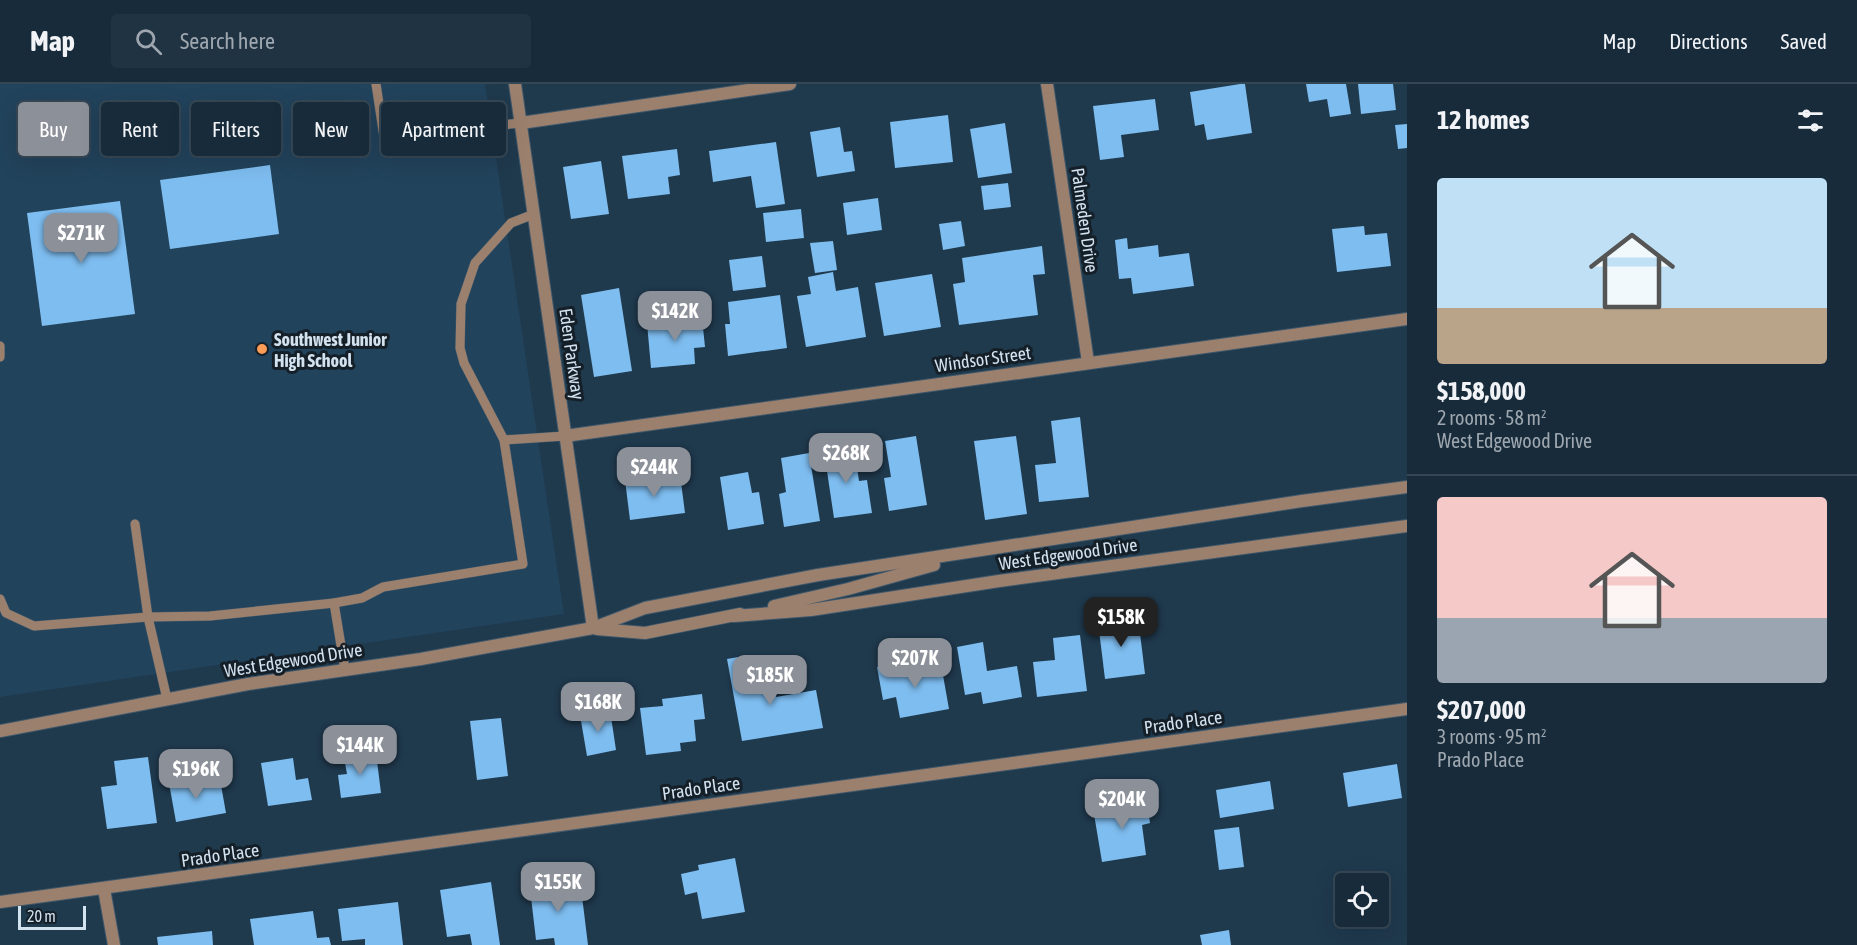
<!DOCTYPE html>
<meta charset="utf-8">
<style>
body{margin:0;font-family:"Asap Condensed",sans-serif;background:#203342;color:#f1f3f6;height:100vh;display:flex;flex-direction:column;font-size:22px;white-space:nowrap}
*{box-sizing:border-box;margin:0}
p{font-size:20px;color:#9ea7af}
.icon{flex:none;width:33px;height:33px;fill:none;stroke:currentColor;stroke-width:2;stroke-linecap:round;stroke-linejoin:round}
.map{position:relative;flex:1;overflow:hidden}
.drawer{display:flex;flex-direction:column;background:#172b3a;width:450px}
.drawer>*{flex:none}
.banner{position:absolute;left:18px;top:18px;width:570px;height:54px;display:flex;gap:12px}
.tools{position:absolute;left:1335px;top:789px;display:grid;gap:12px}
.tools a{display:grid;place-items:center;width:54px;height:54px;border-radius:6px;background:#172b3a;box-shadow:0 6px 24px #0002,0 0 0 2px #364754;font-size:30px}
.scale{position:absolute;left:18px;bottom:15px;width:68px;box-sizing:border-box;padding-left:6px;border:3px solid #d3e2ef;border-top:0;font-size:16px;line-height:21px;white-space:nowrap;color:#d3e2ef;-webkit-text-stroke:4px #141f28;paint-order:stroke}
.price{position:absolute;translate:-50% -51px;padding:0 14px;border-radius:12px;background:#8c9099;color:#fff;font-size:20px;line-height:39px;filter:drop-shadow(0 2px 3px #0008)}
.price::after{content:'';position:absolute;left:50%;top:36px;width:18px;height:14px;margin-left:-9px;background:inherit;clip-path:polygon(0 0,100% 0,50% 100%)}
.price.on{background:#222;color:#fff}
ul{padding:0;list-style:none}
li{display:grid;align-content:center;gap:12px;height:318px;padding:0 30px}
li+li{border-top:2px solid #364754}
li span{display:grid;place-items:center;height:186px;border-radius:6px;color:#555}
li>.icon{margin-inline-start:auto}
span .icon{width:108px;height:108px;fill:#fffc;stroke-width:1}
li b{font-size:26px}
h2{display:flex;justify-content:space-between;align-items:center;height:72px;padding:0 30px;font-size:26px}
.pill{padding:0 21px;border-radius:6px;background:#172b3a;box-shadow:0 6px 24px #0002,0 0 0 2px #364754;font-size:21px;line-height:54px}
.pill.on{background:#8c9099;color:#fff}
header{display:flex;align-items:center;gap:36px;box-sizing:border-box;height:84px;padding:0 30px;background:#172b3a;border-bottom:2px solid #364754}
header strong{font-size:28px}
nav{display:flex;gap:33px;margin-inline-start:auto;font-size:21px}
.search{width:420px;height:54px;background:#203342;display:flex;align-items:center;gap:15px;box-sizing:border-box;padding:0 21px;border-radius:6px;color:#9ea7af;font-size:22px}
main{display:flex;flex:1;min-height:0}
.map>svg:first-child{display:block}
.built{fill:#22435c}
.building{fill:#7ebdf0}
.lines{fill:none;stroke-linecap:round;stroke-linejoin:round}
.service-casing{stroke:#3f576a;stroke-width:10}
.minor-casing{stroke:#3f576a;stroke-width:14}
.service{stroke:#9c806e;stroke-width:9}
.minor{stroke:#9c806e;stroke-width:12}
.poi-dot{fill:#fd9c56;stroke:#141f28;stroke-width:2}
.labels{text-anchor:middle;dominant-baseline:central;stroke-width:6;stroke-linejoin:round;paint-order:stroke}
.street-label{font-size:18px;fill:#d3e2ef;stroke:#141f28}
.poi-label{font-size:18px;font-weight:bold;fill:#d3e2ef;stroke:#141f28;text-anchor:start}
</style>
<header>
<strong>Map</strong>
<div class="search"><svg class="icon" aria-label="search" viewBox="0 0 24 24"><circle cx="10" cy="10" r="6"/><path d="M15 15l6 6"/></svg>Search here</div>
<nav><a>Map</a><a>Directions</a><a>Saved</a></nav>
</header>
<main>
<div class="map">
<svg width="1407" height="861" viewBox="0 0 1407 861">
<rect width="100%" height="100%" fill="#1f394d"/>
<path class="built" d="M 0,0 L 485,0 L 564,530 L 0,613 Z"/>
<g class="building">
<path d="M 1240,0 L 1245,0 L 1252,49 L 1207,56 L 1204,40 L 1195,42 L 1190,8 Z"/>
<path d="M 1306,0 L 1346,0 L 1351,30 L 1330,33 L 1327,15 L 1309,18 Z"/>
<path d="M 1358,0 L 1393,0 L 1396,26 L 1361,30 Z"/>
<path d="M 1155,15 L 1159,46 L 1121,51 L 1124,73 L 1100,76 L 1093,22 Z"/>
<path d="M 948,31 L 953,78 L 895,84 L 890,38 Z"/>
<path d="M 1005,39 L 1012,89 L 978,94 L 970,45 Z"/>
<path d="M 1407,40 L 1407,64 L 1398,65 L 1395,41 Z"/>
<path d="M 840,43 L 844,68 L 852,67 L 855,87 L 817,93 L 810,48 Z"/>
<path d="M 776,58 L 785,120 L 756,124 L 751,92 L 713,98 L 709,67 Z"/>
<path d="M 677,65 L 680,91 L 668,93 L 670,110 L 628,115 L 622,72 Z"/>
<path d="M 601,77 L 609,130 L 571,135 L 563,83 Z"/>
<path d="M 270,81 L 279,150 L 170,165 L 160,96 Z"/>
<path d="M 1008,99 L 1011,123 L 984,126 L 981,102 Z"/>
<path d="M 878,114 L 882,146 L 847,151 L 843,119 Z"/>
<path d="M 120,117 L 135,230 L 42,242 L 27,129 Z"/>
<path d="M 801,125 L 804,154 L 766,158 L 763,129 Z"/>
<path d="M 961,137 L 965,162 L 943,166 L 939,140 Z"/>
<path d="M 1364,142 L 1365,151 L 1387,149 L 1391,182 L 1337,188 L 1332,145 Z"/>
<path d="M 1127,154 L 1128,165 L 1158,161 L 1159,173 L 1189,169 L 1194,202 L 1133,210 L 1131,194 L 1119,195 L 1115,156 Z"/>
<path d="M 833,157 L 837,186 L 815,189 L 810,159 Z"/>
<path d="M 1042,162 L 1045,190 L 1033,191 L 1038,231 L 959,241 L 953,200 L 965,198 L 962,174 Z"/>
<path d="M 762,172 L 766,203 L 733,207 L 729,176 Z"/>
<path d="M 833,188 L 836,207 L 858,203 L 866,253 L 806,263 L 797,212 L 811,210 L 808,193 Z"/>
<path d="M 932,190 L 941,243 L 884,252 L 875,199 Z"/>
<path d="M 619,204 L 632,287 L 594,293 L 581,211 Z"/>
<path d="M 780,211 L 787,264 L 728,272 L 725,240 L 730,240 L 728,218 Z"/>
<path d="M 702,234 L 705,263 L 694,264 L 695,280 L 651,284 L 647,239 Z"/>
<path d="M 1080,333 L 1089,413 L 1039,418 L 1035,381 L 1056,379 L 1051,337 Z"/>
<path d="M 916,352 L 927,421 L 889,427 L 884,394 L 891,393 L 885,357 Z"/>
<path d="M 1016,352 L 1027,430 L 985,436 L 974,357 Z"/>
<path d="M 854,362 L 859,397 L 867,396 L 872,429 L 834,434 L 824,367 Z"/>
<path d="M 809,369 L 820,437 L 784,443 L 779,410 L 786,408 L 781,374 Z"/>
<path d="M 748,388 L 752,409 L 759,408 L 764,440 L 728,446 L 720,393 Z"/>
<path d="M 663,391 L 664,400 L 681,398 L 685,429 L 630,436 L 625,396 Z"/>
<path d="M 1138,533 L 1145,590 L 1105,595 L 1098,538 Z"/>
<path d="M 1080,551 L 1087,607 L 1037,613 L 1033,578 L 1055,576 L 1053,554 Z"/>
<path d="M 983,558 L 987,587 L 1017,582 L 1022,613 L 983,620 L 981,608 L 965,611 L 957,563 Z"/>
<path d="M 750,571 L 754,601 L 773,598 L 776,613 L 816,606 L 823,644 L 742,657 L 727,575 Z"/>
<path d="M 897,579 L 899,591 L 912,588 L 911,586 L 941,580 L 949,625 L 900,634 L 896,613 L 883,616 L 877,583 Z"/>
<path d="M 702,610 L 705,635 L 694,636 L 696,657 L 680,659 L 681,667 L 646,671 L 640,624 L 663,622 L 662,615 Z"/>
<path d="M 610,626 L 616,666 L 587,672 L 580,631 Z"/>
<path d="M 501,634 L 508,692 L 477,696 L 470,637 Z"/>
<path d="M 376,669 L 381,709 L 341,714 L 338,691 L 347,690 L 344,673 Z"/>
<path d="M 148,673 L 157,739 L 107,745 L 101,703 L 117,701 L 114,677 Z"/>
<path d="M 293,674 L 296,696 L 308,694 L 312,716 L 268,722 L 261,679 Z"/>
<path d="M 1397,680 L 1402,714 L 1348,723 L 1343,689 Z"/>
<path d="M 204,693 L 206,703 L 221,701 L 226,729 L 176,738 L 169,699 Z"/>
<path d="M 1270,697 L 1274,725 L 1220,734 L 1216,706 Z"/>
<path d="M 1147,716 L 1150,739 L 1142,741 L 1146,771 L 1102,778 L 1093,724 Z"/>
<path d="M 1239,743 L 1244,783 L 1219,786 L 1214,746 Z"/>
<path d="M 735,774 L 745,828 L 702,835 L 697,808 L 685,811 L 681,790 L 699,786 L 698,781 Z"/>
<path d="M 556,793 L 558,807 L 581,804 L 588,861 L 555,861 L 554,854 L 536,856 L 529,796 Z"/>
<path d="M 491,798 L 500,861 L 472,861 L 470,850 L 447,853 L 440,806 Z"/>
<path d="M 398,818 L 403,861 L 365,861 L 365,855 L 342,857 L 338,825 Z"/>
<path d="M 313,827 L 317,854 L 329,853 L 331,861 L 254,861 L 250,835 Z"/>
<path d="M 1229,846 L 1231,861 L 1202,861 L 1200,851 Z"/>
<path d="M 212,847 L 213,861 L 158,861 L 157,853 Z"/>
</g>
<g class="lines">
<g class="service-casing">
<g id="service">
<path d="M 376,0 L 384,53 L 521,39"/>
<path d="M 0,262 L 0,273"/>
<path d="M 504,356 L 565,352"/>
<path d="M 135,440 L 148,533 L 167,615"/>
<path d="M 0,515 L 6,529 L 34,542 L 148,533 L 210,532 L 334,519 L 362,514 L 383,503 L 523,480 L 504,356 L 464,279 L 460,264 L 461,220 L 475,179 L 511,139 L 534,130"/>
<path d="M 334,519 L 345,586"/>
</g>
</g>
<g class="minor-casing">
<g id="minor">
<path d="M 515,0 L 593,544"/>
<path d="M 1047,0 L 1088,278"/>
<path d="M 521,39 L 790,0"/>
<path d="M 565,352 L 1407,235"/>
<path d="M 774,522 L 848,505 L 934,481"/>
<path d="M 734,532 L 811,526 L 999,497 L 1407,442"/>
<path d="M 597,545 L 645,549 L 740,530"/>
<path d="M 0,647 L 248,600 L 421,575 L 593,544 L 645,524 L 818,491 L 1302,417 L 1407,403"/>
<path d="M 104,805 L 114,861"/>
<path d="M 0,818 L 1407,625"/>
</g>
</g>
<use href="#service" class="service"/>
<use href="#minor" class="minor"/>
</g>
<circle class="poi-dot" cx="262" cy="265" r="6"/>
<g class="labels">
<g class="street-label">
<text transform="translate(1085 136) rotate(82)">Palmeden Drive</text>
<text transform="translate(572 270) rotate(82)">Eden Parkway</text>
<text transform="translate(983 275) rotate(-8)">Windsor Street</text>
<text transform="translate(1068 470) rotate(-8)">West Edgewood Drive</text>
<text transform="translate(293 576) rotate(-9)">West Edgewood Drive</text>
<text transform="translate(1183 638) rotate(-8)">Prado Place</text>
<text transform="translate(701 704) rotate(-8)">Prado Place</text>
<text transform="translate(220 771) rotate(-8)">Prado Place</text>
</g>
<g class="poi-label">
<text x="274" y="255">Southwest Junior<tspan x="274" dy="21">High School</tspan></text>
</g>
</g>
</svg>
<div class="tools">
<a><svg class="icon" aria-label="locate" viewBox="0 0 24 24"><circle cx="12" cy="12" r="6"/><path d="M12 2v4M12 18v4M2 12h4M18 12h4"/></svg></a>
</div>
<div class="scale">20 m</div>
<b class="price" style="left:81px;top:180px">$271K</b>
<b class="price" style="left:675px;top:258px">$142K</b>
<b class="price" style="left:846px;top:400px">$268K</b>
<b class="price" style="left:654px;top:414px">$244K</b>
<b class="price on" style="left:1121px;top:564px">$158K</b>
<b class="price" style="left:915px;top:605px">$207K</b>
<b class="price" style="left:770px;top:622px">$185K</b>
<b class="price" style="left:598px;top:649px">$168K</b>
<b class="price" style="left:360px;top:692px">$144K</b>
<b class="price" style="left:196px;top:716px">$196K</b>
<b class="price" style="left:1122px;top:746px">$204K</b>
<b class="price" style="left:558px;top:829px">$155K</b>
<div class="banner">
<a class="pill on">Buy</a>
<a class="pill">Rent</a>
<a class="pill">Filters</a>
<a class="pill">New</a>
<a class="pill">Apartment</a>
</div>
</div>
<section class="drawer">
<h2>12 homes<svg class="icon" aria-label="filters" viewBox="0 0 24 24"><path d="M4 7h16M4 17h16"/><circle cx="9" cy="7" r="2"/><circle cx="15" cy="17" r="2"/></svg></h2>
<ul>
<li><span style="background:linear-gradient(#bfe0f5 70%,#b9a48a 0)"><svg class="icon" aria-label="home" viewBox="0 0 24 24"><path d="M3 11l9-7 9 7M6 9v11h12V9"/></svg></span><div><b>$158,000</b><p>2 rooms · 58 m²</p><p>West Edgewood Drive</p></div></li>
<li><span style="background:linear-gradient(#f6c9c9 65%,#9aa5b1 0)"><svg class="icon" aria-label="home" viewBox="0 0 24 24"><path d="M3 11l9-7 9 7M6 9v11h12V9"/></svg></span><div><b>$207,000</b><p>3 rooms · 95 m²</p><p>Prado Place</p></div></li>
</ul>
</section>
</main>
